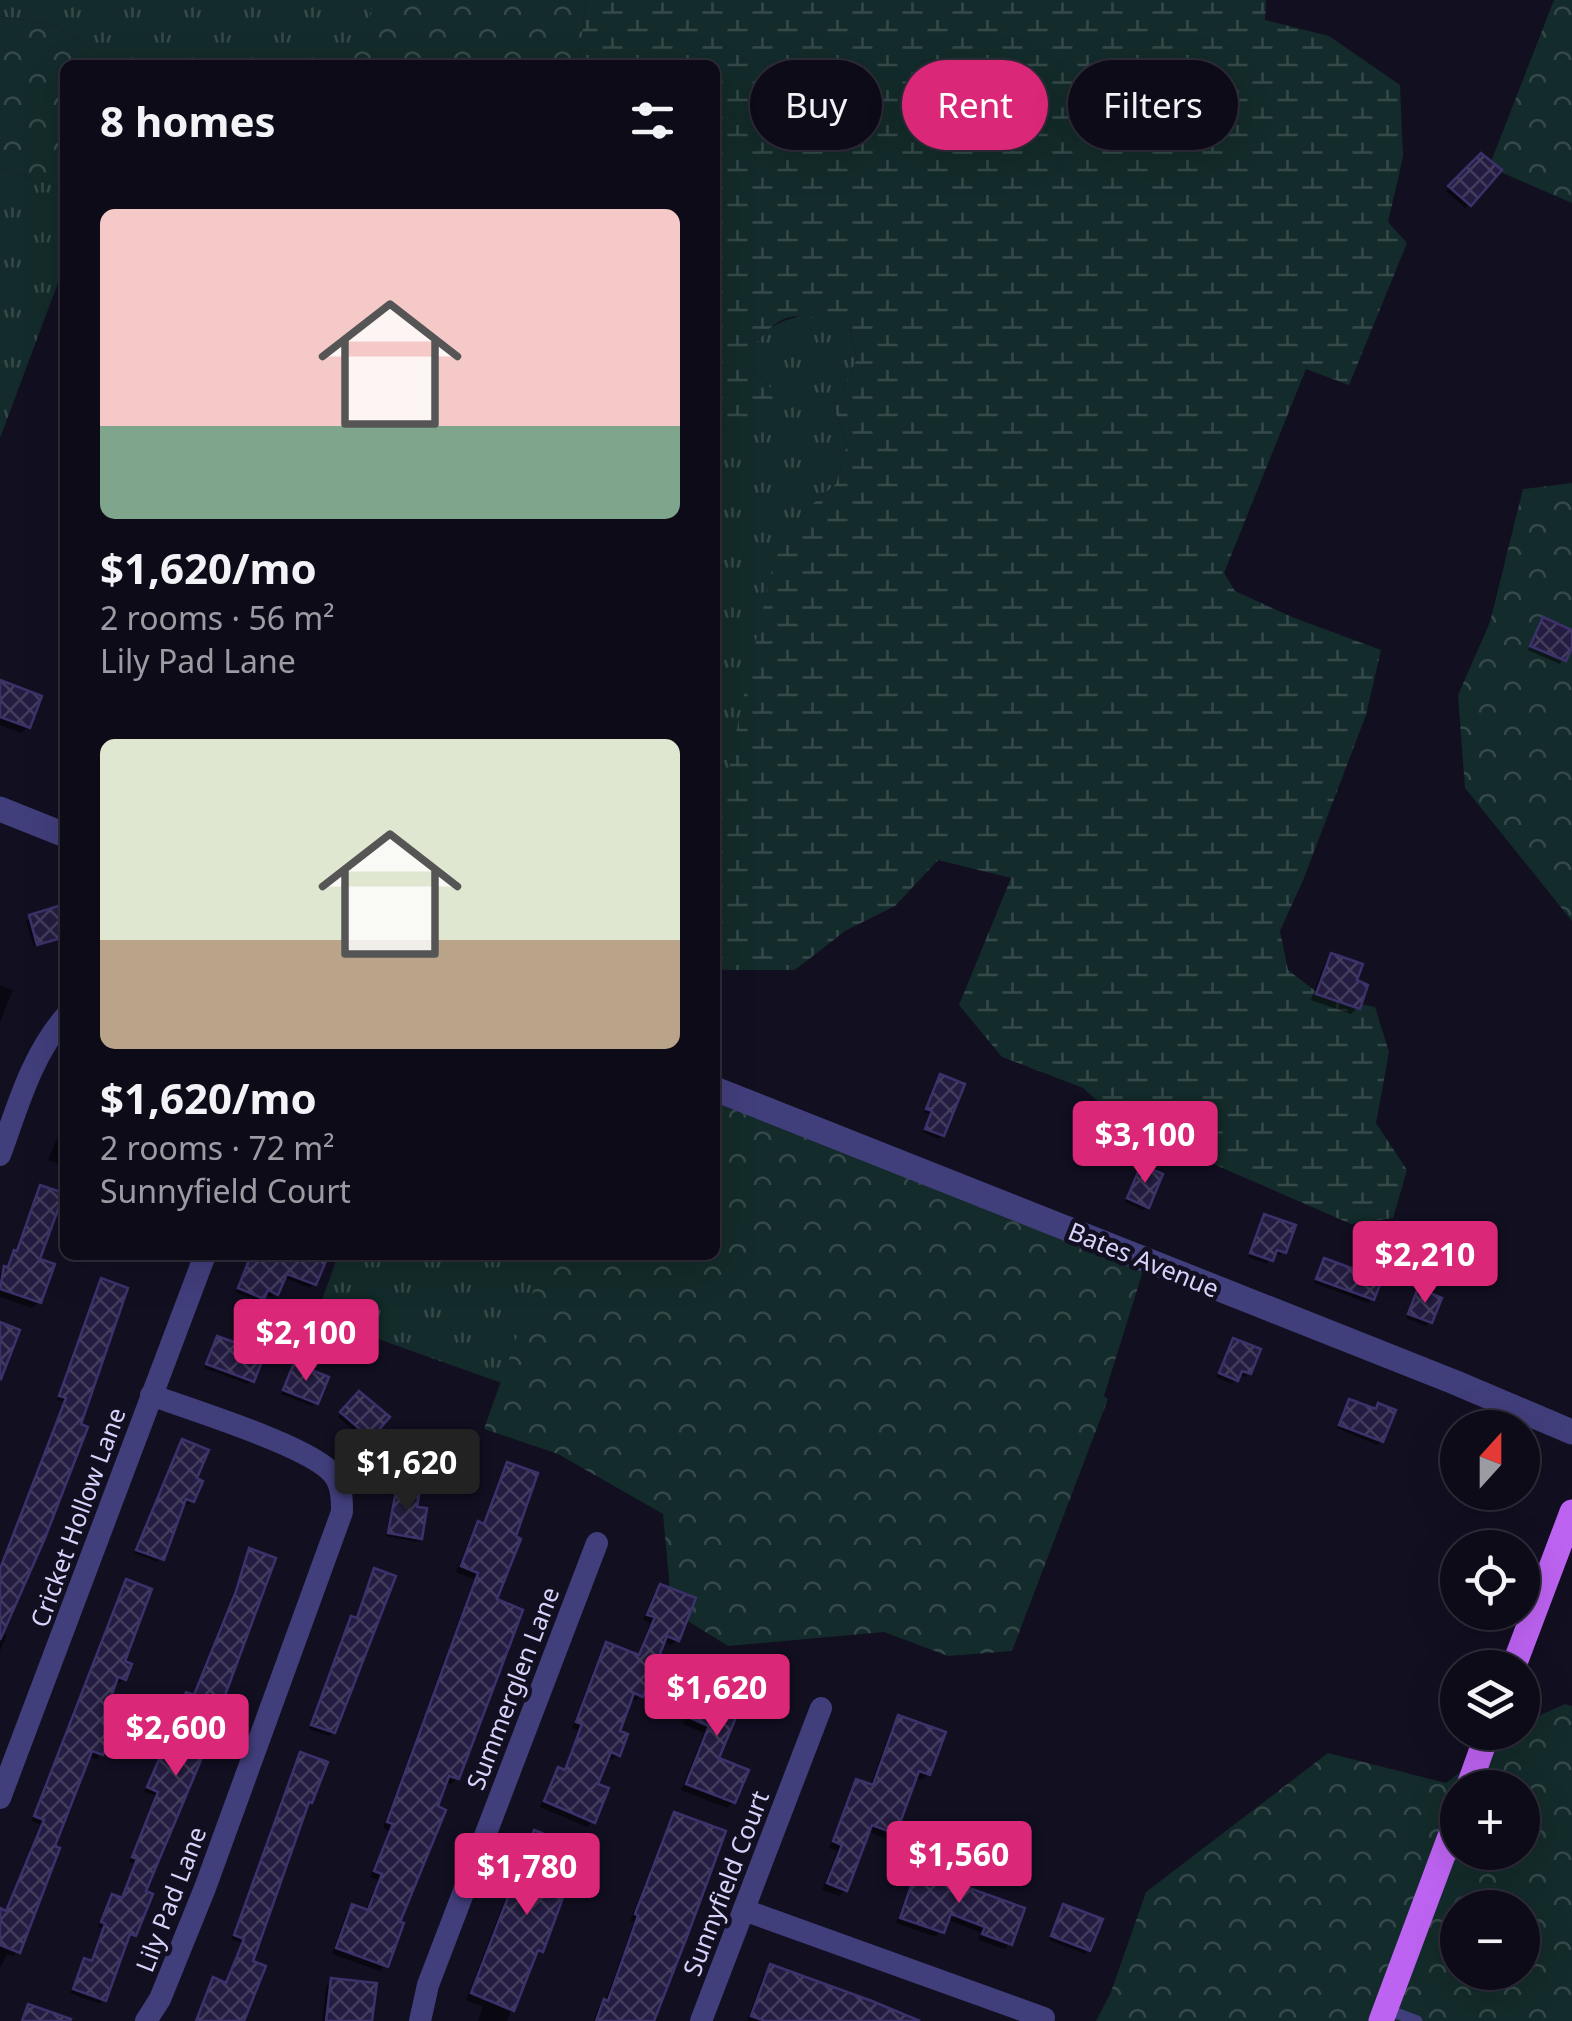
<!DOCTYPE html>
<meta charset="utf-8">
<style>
body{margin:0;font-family:"Noto Sans",sans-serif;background:#171422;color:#f1f3f6;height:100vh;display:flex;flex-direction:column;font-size:38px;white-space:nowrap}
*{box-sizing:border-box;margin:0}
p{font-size:32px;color:#9b9ba2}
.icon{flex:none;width:55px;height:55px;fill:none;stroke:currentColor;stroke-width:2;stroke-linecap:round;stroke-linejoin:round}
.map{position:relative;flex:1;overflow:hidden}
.panel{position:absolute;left:60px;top:60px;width:660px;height:1200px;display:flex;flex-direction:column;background:#0e0b19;border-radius:15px;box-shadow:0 10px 40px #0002,0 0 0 2px #2e2b38}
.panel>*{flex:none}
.hud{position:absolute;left:750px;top:60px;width:670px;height:90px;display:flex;gap:20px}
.needle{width:65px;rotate:21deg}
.buttons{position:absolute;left:1440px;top:1410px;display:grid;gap:20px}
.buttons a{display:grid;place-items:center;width:100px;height:100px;border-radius:50%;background:#0e0b19;box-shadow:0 10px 40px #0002,0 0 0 2px #2e2b38;font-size:50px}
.price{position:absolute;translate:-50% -85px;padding:0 22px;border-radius:10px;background:#db2777;color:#fff;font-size:32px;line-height:65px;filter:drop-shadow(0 2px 5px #0008)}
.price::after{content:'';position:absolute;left:50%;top:60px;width:30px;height:22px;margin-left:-15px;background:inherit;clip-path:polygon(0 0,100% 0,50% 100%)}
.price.on{background:#222;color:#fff}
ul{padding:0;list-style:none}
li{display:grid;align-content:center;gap:20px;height:530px;padding:0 40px}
li span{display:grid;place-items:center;height:310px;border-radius:15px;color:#555}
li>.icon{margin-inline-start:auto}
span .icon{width:180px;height:180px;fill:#fffc;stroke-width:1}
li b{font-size:42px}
h2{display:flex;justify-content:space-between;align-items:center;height:120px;padding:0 40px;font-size:42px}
.chip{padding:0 35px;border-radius:45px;background:#0e0b19;box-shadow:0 10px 40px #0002,0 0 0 2px #2e2b38;font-size:35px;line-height:90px}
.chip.on{background:#db2777;color:#fff}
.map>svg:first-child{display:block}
.grass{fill:url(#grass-tufts)}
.forest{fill:url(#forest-crowns);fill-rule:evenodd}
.wetland{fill:url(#wetland-marsh)}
.shadow{fill:#0007}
.building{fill:url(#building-cross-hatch);stroke:#3d316b;stroke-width:2.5}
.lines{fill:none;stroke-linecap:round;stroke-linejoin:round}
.service{stroke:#413e7c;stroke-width:11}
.minor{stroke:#413e7c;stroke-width:22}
.tertiary{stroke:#413e7c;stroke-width:25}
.primary{stroke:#bd63f2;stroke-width:25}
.labels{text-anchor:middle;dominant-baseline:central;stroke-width:9;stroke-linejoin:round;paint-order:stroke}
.street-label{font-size:25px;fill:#d8d3fb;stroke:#120f21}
</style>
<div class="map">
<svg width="1572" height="2021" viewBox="0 0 1572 2021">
<defs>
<pattern id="grass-tufts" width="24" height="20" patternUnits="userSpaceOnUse" patternTransform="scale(2.5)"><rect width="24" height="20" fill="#132b2a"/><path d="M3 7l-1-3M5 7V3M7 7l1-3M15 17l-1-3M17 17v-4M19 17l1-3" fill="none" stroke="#35494a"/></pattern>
<pattern id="forest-crowns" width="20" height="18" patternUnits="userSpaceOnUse" patternTransform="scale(2.5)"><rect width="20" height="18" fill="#132b2a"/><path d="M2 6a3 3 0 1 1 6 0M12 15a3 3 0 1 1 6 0" fill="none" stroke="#35494a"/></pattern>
<pattern id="wetland-marsh" width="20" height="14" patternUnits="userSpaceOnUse" patternTransform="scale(2.5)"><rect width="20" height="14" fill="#132b2a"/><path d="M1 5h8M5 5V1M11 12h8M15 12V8" fill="none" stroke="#35494a"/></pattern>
<pattern id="building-cross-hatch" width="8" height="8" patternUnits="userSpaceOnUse" patternTransform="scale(2.5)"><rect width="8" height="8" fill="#241d41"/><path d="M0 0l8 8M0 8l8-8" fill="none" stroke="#433d5d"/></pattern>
</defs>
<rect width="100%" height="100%" fill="#120f21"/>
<g class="grass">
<path d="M 0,0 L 375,0 L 357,51 L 338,65 L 113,65 L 56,25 L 0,16 Z"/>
<path d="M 0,168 L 65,188 L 65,264 L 0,438 Z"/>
<path d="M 811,315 L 850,330 L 857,359 L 834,408 L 847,444 L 836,484 L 810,506 L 777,547 L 716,838 L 715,421 L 741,431 L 768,383 L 740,364 C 764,332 770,320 811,315 Z"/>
<path d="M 338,1255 L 546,1255 L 502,1383 L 316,1317 Z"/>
</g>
<g class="forest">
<path d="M 375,0 L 586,0 L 579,65 L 338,65 L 357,50 Z"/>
<path d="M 1554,0 L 1572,0 L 1572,203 L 1489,167 Z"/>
<path d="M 0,16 L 56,25 L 113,65 L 65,65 L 65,188 L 0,168 Z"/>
<path d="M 1572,483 L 1572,921 L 1465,788 L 1458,695 L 1490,622 L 1523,489 Z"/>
<path d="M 715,1102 L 1143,1271 L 1104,1396 L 1108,1399 L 1012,1651 L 948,1656 L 884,1632 L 728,1646 L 672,1611 L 663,1514 L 558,1454 L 484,1429 L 546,1255 L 715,1255 Z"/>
<path d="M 1565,1704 L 1572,1706 L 1572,2021 L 1391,2021 L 1457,1844 L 1458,1852 L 1522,1852 L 1522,1788 L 1479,1787 C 1487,1764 1493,1733 1522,1732 L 1523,1723 ZM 1458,1908 L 1522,1908 L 1522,1972 L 1458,1972 Z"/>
<path d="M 1328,1753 L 1446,1783 L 1464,1769 L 1370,2021 L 1096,2021 L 1111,1992 L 1146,1892 Z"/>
</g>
<path class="wetland" d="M 586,0 L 1266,0 L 1265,20 L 1329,36 L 1400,85 L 1403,157 L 1388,222 L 1407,243 L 1349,385 L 1306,369 L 1224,573 L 1235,591 L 1292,617 L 1381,650 L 1366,715 L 1304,878 L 1280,931 L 1288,970 L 1322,996 L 1375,1007 L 1389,1052 L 1376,1123 L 1407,1170 L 1393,1218 L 1351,1224 L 1126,1126 L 1083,1088 L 1002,1057 L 959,1005 L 1011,878 L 938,860 L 895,906 L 845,931 L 795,970 L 724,970 L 715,966 L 715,844 L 739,718 L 777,546 L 810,506 L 836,484 L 847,444 L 834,408 L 857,359 L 850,330 C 787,306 780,311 740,364 L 768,383 L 780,410 L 741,431 L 715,421 L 715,65 L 579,65 Z"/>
<g class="shadow">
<path d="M 1464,170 L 1498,171 L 1465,208 L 1446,191 Z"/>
<path d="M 1540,624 L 1572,633 L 1572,641 L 1560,664 L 1528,650 Z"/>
<path d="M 0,683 L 28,727 L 21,733 L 0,725 Z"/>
<path d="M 65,907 L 65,938 L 34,947 L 26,921 Z"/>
<path d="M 1331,956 L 1354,982 L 1357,1008 L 1351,1014 L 1311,1000 L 1325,962 Z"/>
<path d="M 0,985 L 13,990 L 0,1022 Z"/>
<path d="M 941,1077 L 942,1135 L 938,1139 L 923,1132 L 930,1114 L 924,1112 Z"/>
<path d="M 65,1119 L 65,1167 L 48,1160 Z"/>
<path d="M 1142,1168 L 1147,1206 L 1143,1210 L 1125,1202 Z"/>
<path d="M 40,1188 L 33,1259 L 39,1302 L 32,1308 L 0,1297 L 0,1273 L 4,1269 L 19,1272 L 32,1254 L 17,1248 Z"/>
<path d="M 1264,1216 L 1284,1251 L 1280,1255 L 1273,1253 L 1267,1264 L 1248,1257 Z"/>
<path d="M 117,1255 L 139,1255 L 134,1261 Z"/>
<path d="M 251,1255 L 304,1255 L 314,1284 L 310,1288 L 283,1277 L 272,1297 L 264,1294 L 259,1301 L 236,1292 Z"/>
<path d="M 1325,1261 L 1372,1299 L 1368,1303 L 1314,1283 Z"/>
<path d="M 102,1281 L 1,1632 L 7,1635 L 0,1651 L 0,1567 L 64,1402 L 57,1400 Z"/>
<path d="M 1419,1291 L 1430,1322 L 1426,1326 L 1406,1318 Z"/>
<path d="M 217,1339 L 252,1380 L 248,1384 L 204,1368 Z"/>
<path d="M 1234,1341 L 1249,1373 L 1245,1377 L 1238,1374 L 1232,1384 L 1216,1377 Z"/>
<path d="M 294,1366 L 316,1403 L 312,1406 L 281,1394 Z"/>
<path d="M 359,1394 L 387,1418 L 366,1441 L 338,1417 Z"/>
<path d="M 1350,1402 L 1373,1411 L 1379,1406 L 1381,1441 L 1377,1445 L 1337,1428 Z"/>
<path d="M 182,1442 L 194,1480 L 192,1501 L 188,1505 L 182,1502 L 158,1562 L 134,1553 Z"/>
<path d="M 508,1465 L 494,1601 L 457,1778 L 451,1784 L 444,1781 L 386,1965 L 380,1971 L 332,1954 L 346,1913 L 352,1907 L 365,1912 L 378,1880 L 370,1877 L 389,1831 L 383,1828 L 474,1579 L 456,1572 L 473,1530 L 482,1525 L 502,1471 Z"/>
<path d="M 398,1488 L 414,1509 L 420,1538 L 416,1542 L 386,1536 L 394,1492 Z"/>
<path d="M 250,1551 L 143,1892 L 134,1935 L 126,1938 L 100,2004 L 70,1993 L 80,1965 L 84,1961 L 90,1963 L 103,1928 L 98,1927 L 109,1901 L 113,1897 L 120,1900 L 134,1864 L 129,1862 L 156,1796 L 144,1792 L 161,1753 L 166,1749 L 172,1751 L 186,1718 L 176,1714 L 182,1699 L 186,1695 L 192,1697 Z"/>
<path d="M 374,1571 L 333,1732 L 329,1736 L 309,1729 L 348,1622 L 355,1620 Z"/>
<path d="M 127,1582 L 121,1663 L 124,1679 L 119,1683 L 114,1682 L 99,1723 L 101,1754 L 96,1759 L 88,1756 L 51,1847 L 18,1952 L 13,1956 L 7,1954 L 0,1968 L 0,1911 L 4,1913 L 41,1825 L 31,1821 L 122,1587 Z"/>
<path d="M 660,1587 L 677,1640 L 671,1645 L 662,1642 L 641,1695 L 635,1701 L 629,1699 L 617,1733 L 618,1754 L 612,1760 L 606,1758 L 595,1785 L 593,1821 L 587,1827 L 540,1807 L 553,1776 L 559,1770 L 563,1772 L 578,1730 L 572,1728 L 601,1650 L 606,1645 L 637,1657 L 650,1623 L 643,1620 L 654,1593 Z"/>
<path d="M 706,1677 L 715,1759 L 733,1802 L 727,1808 L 681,1790 L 704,1733 L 683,1724 L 700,1684 Z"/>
<path d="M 899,1718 L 928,1774 L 922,1780 L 914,1777 L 894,1832 L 887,1839 L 867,1831 L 845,1890 L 839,1896 L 822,1890 L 837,1851 L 829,1848 L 851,1788 L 857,1782 L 870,1786 L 893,1724 Z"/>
<path d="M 301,1755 L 310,1802 L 305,1807 L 222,2021 L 195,2021 L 209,1985 L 214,1980 L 225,1985 L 242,1943 L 231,1939 L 296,1759 Z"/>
<path d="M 675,1815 L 652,2021 L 593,2021 L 598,2008 L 605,2002 L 634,1922 L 630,1921 L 669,1822 Z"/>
<path d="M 534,1833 L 569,1884 L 564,1889 L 541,1951 L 533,1956 L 507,2021 L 478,2021 L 483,2007 L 466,2000 L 528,1839 Z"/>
<path d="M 919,1868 L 958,1886 L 1010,1944 L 1004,1949 L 978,1940 L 981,1933 L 946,1919 L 936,1937 L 896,1923 L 914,1873 Z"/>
<path d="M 1064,1907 L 1088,1950 L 1085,1954 L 1049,1940 Z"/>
<path d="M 770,1967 L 917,2021 L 747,2021 L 764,1974 Z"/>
<path d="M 332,1980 L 370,2021 L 322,2021 L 326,1987 Z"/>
</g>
<g class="building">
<path d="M 1481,153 L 1502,170 L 1471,206 L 1448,186 Z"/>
<path d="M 1543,617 L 1572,630 L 1572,647 L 1566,661 L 1530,646 Z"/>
<path d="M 0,680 L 42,696 L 30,728 L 0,717 Z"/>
<path d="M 65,904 L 65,937 L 37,945 L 29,915 Z"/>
<path d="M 1331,953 L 1363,964 L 1357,980 L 1368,985 L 1360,1009 L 1316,994 Z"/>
<path d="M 940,1074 L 965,1084 L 944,1136 L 925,1129 L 932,1111 L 926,1109 Z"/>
<path d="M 1141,1165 L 1163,1174 L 1149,1208 L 1127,1198 Z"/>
<path d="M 40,1185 L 64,1193 L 40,1259 L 55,1264 L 41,1303 L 0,1289 L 4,1266 L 8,1267 L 14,1250 L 17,1251 Z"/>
<path d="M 1264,1214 L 1296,1225 L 1286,1253 L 1277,1250 L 1273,1261 L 1250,1253 Z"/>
<path d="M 251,1255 L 310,1255 L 326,1261 L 316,1285 L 287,1274 L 278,1295 L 268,1290 L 264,1299 L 238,1288 Z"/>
<path d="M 1324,1258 L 1362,1272 L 1364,1267 L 1384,1274 L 1374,1300 L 1316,1279 Z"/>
<path d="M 101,1278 L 128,1288 L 81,1424 L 88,1427 L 45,1538 L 0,1640 L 0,1569 L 66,1398 L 59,1396 Z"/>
<path d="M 1418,1288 L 1442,1298 L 1432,1323 L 1408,1314 Z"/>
<path d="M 0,1322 L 20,1330 L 1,1379 L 0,1378 Z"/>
<path d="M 217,1336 L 265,1353 L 254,1382 L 206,1364 Z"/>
<path d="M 1233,1338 L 1261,1349 L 1251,1374 L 1242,1371 L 1238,1381 L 1219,1373 Z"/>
<path d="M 294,1363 L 329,1377 L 318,1404 L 283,1390 Z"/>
<path d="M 359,1391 L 390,1417 L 371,1439 L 340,1412 Z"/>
<path d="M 1349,1399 L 1376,1409 L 1378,1403 L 1396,1410 L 1383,1442 L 1339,1425 Z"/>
<path d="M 182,1439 L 209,1450 L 197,1478 L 203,1481 L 194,1502 L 186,1499 L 164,1560 L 136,1550 Z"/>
<path d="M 507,1462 L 538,1473 L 516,1536 L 521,1539 L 497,1599 L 523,1610 L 459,1779 L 449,1776 L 438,1806 L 446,1810 L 400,1922 L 404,1923 L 388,1967 L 336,1948 L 352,1904 L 368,1910 L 382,1874 L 374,1871 L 393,1824 L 387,1822 L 478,1573 L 461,1566 L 478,1521 L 484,1524 Z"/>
<path d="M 397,1485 L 420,1490 L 417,1507 L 427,1508 L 422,1539 L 388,1533 Z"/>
<path d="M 249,1548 L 276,1558 L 201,1760 L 146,1891 L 153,1894 L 136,1936 L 130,1934 L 106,2001 L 73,1989 L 84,1958 L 92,1961 L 105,1924 L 101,1922 L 112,1894 L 122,1898 L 137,1859 L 132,1857 L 158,1792 L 147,1787 L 165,1746 L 174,1749 L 188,1713 L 179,1710 L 186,1692 L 194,1695 L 236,1591 Z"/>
<path d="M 374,1568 L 396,1576 L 335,1733 L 311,1725 L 351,1616 L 357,1618 Z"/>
<path d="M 126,1579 L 152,1589 L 125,1661 L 132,1664 L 126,1680 L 118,1677 L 102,1722 L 114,1726 L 103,1755 L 92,1751 L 55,1846 L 60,1848 L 20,1953 L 0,1945 L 0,1908 L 6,1911 L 44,1820 L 34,1816 Z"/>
<path d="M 660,1584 L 696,1598 L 679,1641 L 667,1636 L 643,1697 L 634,1693 L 620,1731 L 628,1734 L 620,1756 L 611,1752 L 598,1784 L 609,1788 L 595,1823 L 544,1801 L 558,1767 L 565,1770 L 582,1724 L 576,1722 L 606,1642 L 639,1655 L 655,1617 L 647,1615 Z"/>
<path d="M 706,1674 L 747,1691 L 719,1758 L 749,1770 L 735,1803 L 686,1784 L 709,1726 L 688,1717 Z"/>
<path d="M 898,1715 L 946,1732 L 930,1775 L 919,1771 L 896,1834 L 872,1825 L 847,1891 L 827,1883 L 842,1845 L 833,1841 L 856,1779 L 873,1785 Z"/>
<path d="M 300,1752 L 328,1762 L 312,1803 L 309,1802 L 253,1961 L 266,1966 L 244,2021 L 196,2021 L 213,1977 L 226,1983 L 244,1939 L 234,1935 Z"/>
<path d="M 674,1812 L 726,1831 L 688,1934 L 654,2021 L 596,2021 L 604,1999 L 608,2001 L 638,1916 L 635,1914 Z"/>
<path d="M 534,1830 L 585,1850 L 571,1885 L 568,1884 L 543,1952 L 538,1950 L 514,2011 L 471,1993 Z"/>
<path d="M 918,1865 L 962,1881 L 961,1885 L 1025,1908 L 1012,1945 L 982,1934 L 985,1927 L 951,1914 L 944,1933 L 900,1918 Z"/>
<path d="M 1063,1904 L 1103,1919 L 1090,1951 L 1051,1936 Z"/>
<path d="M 770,1964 L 872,2001 L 920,2021 L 765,2021 L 751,2016 Z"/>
<path d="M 331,1978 L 377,1983 L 372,2021 L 326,2021 Z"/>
<path d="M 28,2004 L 71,2019 L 70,2021 L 22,2021 Z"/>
</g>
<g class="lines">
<path class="service" d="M 1385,2009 L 1417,2021"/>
<g class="minor">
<path d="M 0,1155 C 18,1106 31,1057 65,1017"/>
<path d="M 0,1798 L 205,1255"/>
<path d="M 744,1910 L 1044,2018"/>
<path d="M 146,2021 L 160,1999 L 205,1888 L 342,1512 C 342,1499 342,1485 333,1474 C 310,1446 191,1410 151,1395"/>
<path d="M 420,2021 L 428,1985 L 597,1543"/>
<path d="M 701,2021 L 821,1708"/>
</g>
<g class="tertiary">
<path d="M 0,809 L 65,835"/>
<path d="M 715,1089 L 1454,1382 L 1572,1432"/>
</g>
<g class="primary">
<path d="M 1513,1668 L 1572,1512"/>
<path d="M 1468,1788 L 1488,1732"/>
<path d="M 1381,2021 L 1458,1815"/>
</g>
</g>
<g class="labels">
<g class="street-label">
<text transform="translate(1144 1259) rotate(22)">Bates Avenue</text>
<text transform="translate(77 1517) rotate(-70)">Cricket Hollow Lane</text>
<text transform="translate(512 1688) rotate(-69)">Summerglen Lane</text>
<text transform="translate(725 1883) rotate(-69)">Sunnyfield Court</text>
<text transform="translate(170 1899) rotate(-69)">Lily Pad Lane</text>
</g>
</g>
</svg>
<div class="buttons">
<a><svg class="needle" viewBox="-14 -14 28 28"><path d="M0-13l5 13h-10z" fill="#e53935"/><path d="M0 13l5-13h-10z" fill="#9b9ba2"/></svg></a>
<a><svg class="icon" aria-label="locate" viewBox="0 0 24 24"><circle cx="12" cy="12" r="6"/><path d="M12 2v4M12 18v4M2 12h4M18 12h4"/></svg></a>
<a><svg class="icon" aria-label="layers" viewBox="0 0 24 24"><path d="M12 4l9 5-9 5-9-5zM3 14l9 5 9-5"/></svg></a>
<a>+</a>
<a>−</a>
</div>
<b class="price" style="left:1145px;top:1186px">$3,100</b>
<b class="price" style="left:1425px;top:1306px">$2,210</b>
<b class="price" style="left:306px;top:1384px">$2,100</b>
<b class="price on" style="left:407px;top:1514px">$1,620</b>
<b class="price" style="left:717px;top:1739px">$1,620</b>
<b class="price" style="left:176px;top:1779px">$2,600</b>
<b class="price" style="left:959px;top:1906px">$1,560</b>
<b class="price" style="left:527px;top:1918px">$1,780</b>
<div class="hud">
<a class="chip">Buy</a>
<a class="chip on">Rent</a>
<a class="chip">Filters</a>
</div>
<section class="panel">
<h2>8 homes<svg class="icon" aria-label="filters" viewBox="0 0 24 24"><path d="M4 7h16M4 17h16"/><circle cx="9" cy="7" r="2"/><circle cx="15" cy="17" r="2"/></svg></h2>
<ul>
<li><span style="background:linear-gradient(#f6c9c9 70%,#7fa58c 0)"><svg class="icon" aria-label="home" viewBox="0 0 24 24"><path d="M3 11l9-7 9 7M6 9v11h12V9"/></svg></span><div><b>$1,620/mo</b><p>2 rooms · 56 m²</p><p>Lily Pad Lane</p></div></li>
<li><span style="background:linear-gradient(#dfe7d0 65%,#b9a48a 0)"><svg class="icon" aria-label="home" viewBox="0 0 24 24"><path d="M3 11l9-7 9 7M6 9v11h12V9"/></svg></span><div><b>$1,620/mo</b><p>2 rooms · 72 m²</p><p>Sunnyfield Court</p></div></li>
</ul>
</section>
</div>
